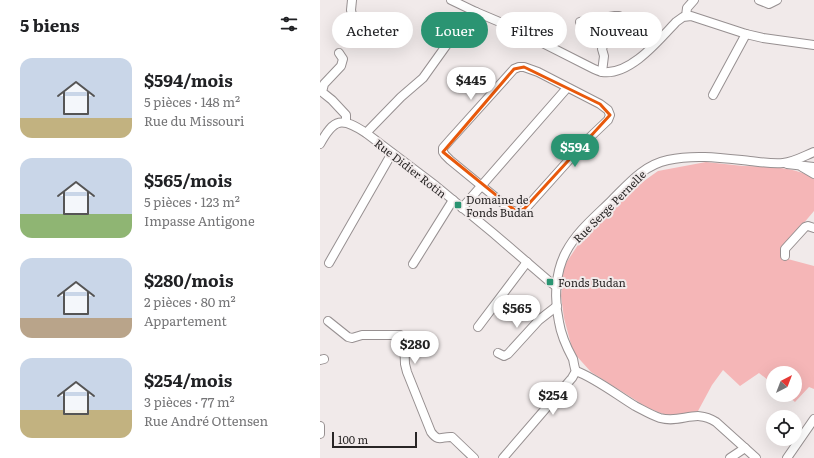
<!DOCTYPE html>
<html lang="fr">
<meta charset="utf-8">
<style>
body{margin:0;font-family:Literata,serif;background:#f6f6f6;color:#202124;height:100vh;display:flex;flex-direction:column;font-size:15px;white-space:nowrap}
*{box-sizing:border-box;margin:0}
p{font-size:13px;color:#757577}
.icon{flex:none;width:22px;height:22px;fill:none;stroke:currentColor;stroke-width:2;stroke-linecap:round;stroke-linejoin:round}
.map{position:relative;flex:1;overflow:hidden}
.sheet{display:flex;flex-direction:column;background:#fff;width:320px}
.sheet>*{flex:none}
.hud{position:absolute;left:12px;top:12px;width:380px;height:36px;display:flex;gap:8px}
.needle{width:26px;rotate:42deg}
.buttons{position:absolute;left:446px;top:366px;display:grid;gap:8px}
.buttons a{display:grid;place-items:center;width:36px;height:36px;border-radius:50%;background:#fff;box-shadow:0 4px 16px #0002;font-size:20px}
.scale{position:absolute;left:12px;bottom:10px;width:85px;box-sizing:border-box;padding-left:4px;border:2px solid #292626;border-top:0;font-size:11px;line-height:14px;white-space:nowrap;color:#292626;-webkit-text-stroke:3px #f1eaea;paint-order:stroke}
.price{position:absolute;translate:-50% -34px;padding:0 9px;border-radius:14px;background:#fff;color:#222;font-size:13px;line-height:26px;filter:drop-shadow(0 1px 2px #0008)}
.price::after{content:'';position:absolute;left:50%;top:24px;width:12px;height:9px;margin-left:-6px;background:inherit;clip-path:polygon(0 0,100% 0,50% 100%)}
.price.active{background:#2b9472;color:#fff}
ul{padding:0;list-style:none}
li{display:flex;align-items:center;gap:12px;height:100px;padding:0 20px}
li span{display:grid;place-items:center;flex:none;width:112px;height:80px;border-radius:12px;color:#555}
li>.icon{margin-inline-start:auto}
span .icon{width:48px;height:48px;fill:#fffc;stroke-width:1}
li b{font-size:17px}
h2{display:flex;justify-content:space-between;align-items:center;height:48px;padding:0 20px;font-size:17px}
.chip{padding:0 14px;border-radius:18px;background:#fff;box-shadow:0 4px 16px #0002;font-size:14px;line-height:36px}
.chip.active{background:#2b9472;color:#fff}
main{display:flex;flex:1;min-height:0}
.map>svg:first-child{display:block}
.green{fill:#f5b6b7}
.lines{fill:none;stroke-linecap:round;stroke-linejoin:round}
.minor-casing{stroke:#979091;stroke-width:10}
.minor{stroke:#fff;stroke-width:8}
.marked{fill:none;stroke:#e8590c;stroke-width:3;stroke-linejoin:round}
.poi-dot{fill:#2b9472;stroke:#f1eaea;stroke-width:1.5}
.labels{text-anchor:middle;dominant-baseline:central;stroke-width:4;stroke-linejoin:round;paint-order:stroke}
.street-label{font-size:11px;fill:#292626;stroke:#f1eaea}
.poi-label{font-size:11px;fill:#292626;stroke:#f1eaea;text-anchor:start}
</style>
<main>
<section class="sheet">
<h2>5 biens<svg class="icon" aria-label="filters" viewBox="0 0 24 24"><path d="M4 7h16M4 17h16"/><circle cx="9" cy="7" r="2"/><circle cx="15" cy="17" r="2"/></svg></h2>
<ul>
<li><span style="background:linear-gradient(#c9d6e8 75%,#c2b280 0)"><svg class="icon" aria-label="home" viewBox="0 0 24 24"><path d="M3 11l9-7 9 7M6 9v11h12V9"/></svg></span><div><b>$594/mois</b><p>5 pièces · 148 m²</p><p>Rue du Missouri</p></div></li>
<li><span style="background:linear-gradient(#c9d6e8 70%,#8fb573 0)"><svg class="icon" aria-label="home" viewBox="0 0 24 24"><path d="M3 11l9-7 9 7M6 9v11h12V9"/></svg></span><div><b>$565/mois</b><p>5 pièces · 123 m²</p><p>Impasse Antigone</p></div></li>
<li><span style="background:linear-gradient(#c9d6e8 75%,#b9a48a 0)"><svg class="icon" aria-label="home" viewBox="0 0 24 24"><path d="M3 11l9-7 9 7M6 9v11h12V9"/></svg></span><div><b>$280/mois</b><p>2 pièces · 80 m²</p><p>Appartement</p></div></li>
<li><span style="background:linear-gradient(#c9d6e8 65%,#c2b280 0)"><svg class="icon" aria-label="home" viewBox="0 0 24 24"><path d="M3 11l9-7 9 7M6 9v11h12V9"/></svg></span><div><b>$254/mois</b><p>3 pièces · 77 m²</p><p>Rue André Ottensen</p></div></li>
</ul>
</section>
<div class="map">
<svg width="494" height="458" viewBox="0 0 494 458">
<rect width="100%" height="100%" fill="#f1eaea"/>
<path class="green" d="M 386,162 C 398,163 411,165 423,166 C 447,167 473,166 494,178 L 494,211 L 460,251 L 464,258 L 494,266 L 494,389 L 489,387 L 475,402 L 467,395 L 475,395 L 475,373 L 453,373 L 453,384 L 439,373 L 420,386 L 403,370 L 392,385 L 378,411 L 351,417 L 328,408 L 271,372 L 253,352 L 244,318 L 241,296 L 244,266 L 262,239 L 307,193 L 338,171 Z"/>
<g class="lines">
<g class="minor-casing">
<g id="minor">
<path d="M 131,0 L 156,12 L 189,26 L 270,67 C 274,69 278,71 282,72 C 310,76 339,40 356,22 L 363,17 L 371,16 L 426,34 L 443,38 L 494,45"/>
<path d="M 439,0 L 449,4 L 457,0"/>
<path d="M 32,15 L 31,10 L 32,0"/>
<path d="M 366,16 L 367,8 L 374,0"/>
<path d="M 260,22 L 295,16 L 299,16 L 301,19 L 288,39 L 284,43 L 282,49 L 284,56 L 282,72"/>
<path d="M 19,53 L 23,59 L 21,66 L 4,84 L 2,92 L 12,100 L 26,115 L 26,122"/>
<path d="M 199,67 L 204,67 L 218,72 L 280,104 L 288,110 L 290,115 L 288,120 L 266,141 L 206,208 C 201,212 197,213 191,210 L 130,160 L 125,155 L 123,152 L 123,148 L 130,140 L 194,69 Z"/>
<path d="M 393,95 L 426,34"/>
<path d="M 46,133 L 81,97 L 103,78 L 128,43 L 145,23 L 156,12"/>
<path d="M 0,144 C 14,118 22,117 46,133 L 116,186 L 173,233 L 230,282 L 237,287"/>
<path d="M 467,164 L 494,167"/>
<path d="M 482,167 L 494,174"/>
<path d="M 142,208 L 247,88"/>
<path d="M 465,256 L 465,249 L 485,227 L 488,226 L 494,228"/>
<path d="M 9,263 L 72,153"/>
<path d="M 93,264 L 133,200"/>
<path d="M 8,321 L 28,337 L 32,338 L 42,335 L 80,335 L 84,339 L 85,364 L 87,372 L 111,432 C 119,443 122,436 132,437 L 154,458"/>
<path d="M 158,327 L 207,262"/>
<path d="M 178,353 L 184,356 L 188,354 L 219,320 L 237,306"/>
<path d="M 0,360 L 4,359"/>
<path d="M 0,426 L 0,434"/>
<path d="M 183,458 L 252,378 L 256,371"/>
<path d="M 410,458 L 425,448"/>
<path d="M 436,458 L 396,422 C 375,408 362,424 340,418 C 331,415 323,410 315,406 C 297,395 275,378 256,371 C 254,367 254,363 253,359 C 247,348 241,335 239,322 C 234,300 235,272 246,252 C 257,231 276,216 292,200 C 309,183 324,165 348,160 C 375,154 402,158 430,161 C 440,162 452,164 463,163 C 474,162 484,156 494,152"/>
<path d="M 467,458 L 494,419"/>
</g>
</g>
<use href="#minor" class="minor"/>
</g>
<path class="marked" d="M 204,67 L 280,104 L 290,115 L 204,209 L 197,212 L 123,152 L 194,69 Z"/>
<g class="poi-dot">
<rect x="134" y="201" width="8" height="8" rx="2"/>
<rect x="226" y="278" width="8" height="8" rx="2"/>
</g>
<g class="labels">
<g class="street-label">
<text transform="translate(91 168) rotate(38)">Rue Didier Rotin</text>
<text transform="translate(289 206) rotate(-45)">Rue Serge Pernelle</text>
</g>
<g class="poi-label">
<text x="146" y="199">Domaine de<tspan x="146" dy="13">Fonds Budan</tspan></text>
<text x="238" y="282">Fonds Budan</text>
</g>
</g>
</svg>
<div class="buttons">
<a><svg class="needle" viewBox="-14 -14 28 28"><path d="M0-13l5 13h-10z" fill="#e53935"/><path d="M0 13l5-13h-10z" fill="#757577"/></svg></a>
<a><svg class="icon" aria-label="locate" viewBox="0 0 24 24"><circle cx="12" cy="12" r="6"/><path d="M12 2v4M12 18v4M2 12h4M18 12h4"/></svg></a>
</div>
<div class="scale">100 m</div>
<b class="price" style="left:151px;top:101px">$445</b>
<b class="price active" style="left:255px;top:168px">$594</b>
<b class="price" style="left:197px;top:329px">$565</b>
<b class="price" style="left:95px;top:365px">$280</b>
<b class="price" style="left:233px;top:416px">$254</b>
<div class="hud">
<a class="chip">Acheter</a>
<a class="chip active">Louer</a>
<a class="chip">Filtres</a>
<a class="chip">Nouveau</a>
</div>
</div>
</main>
